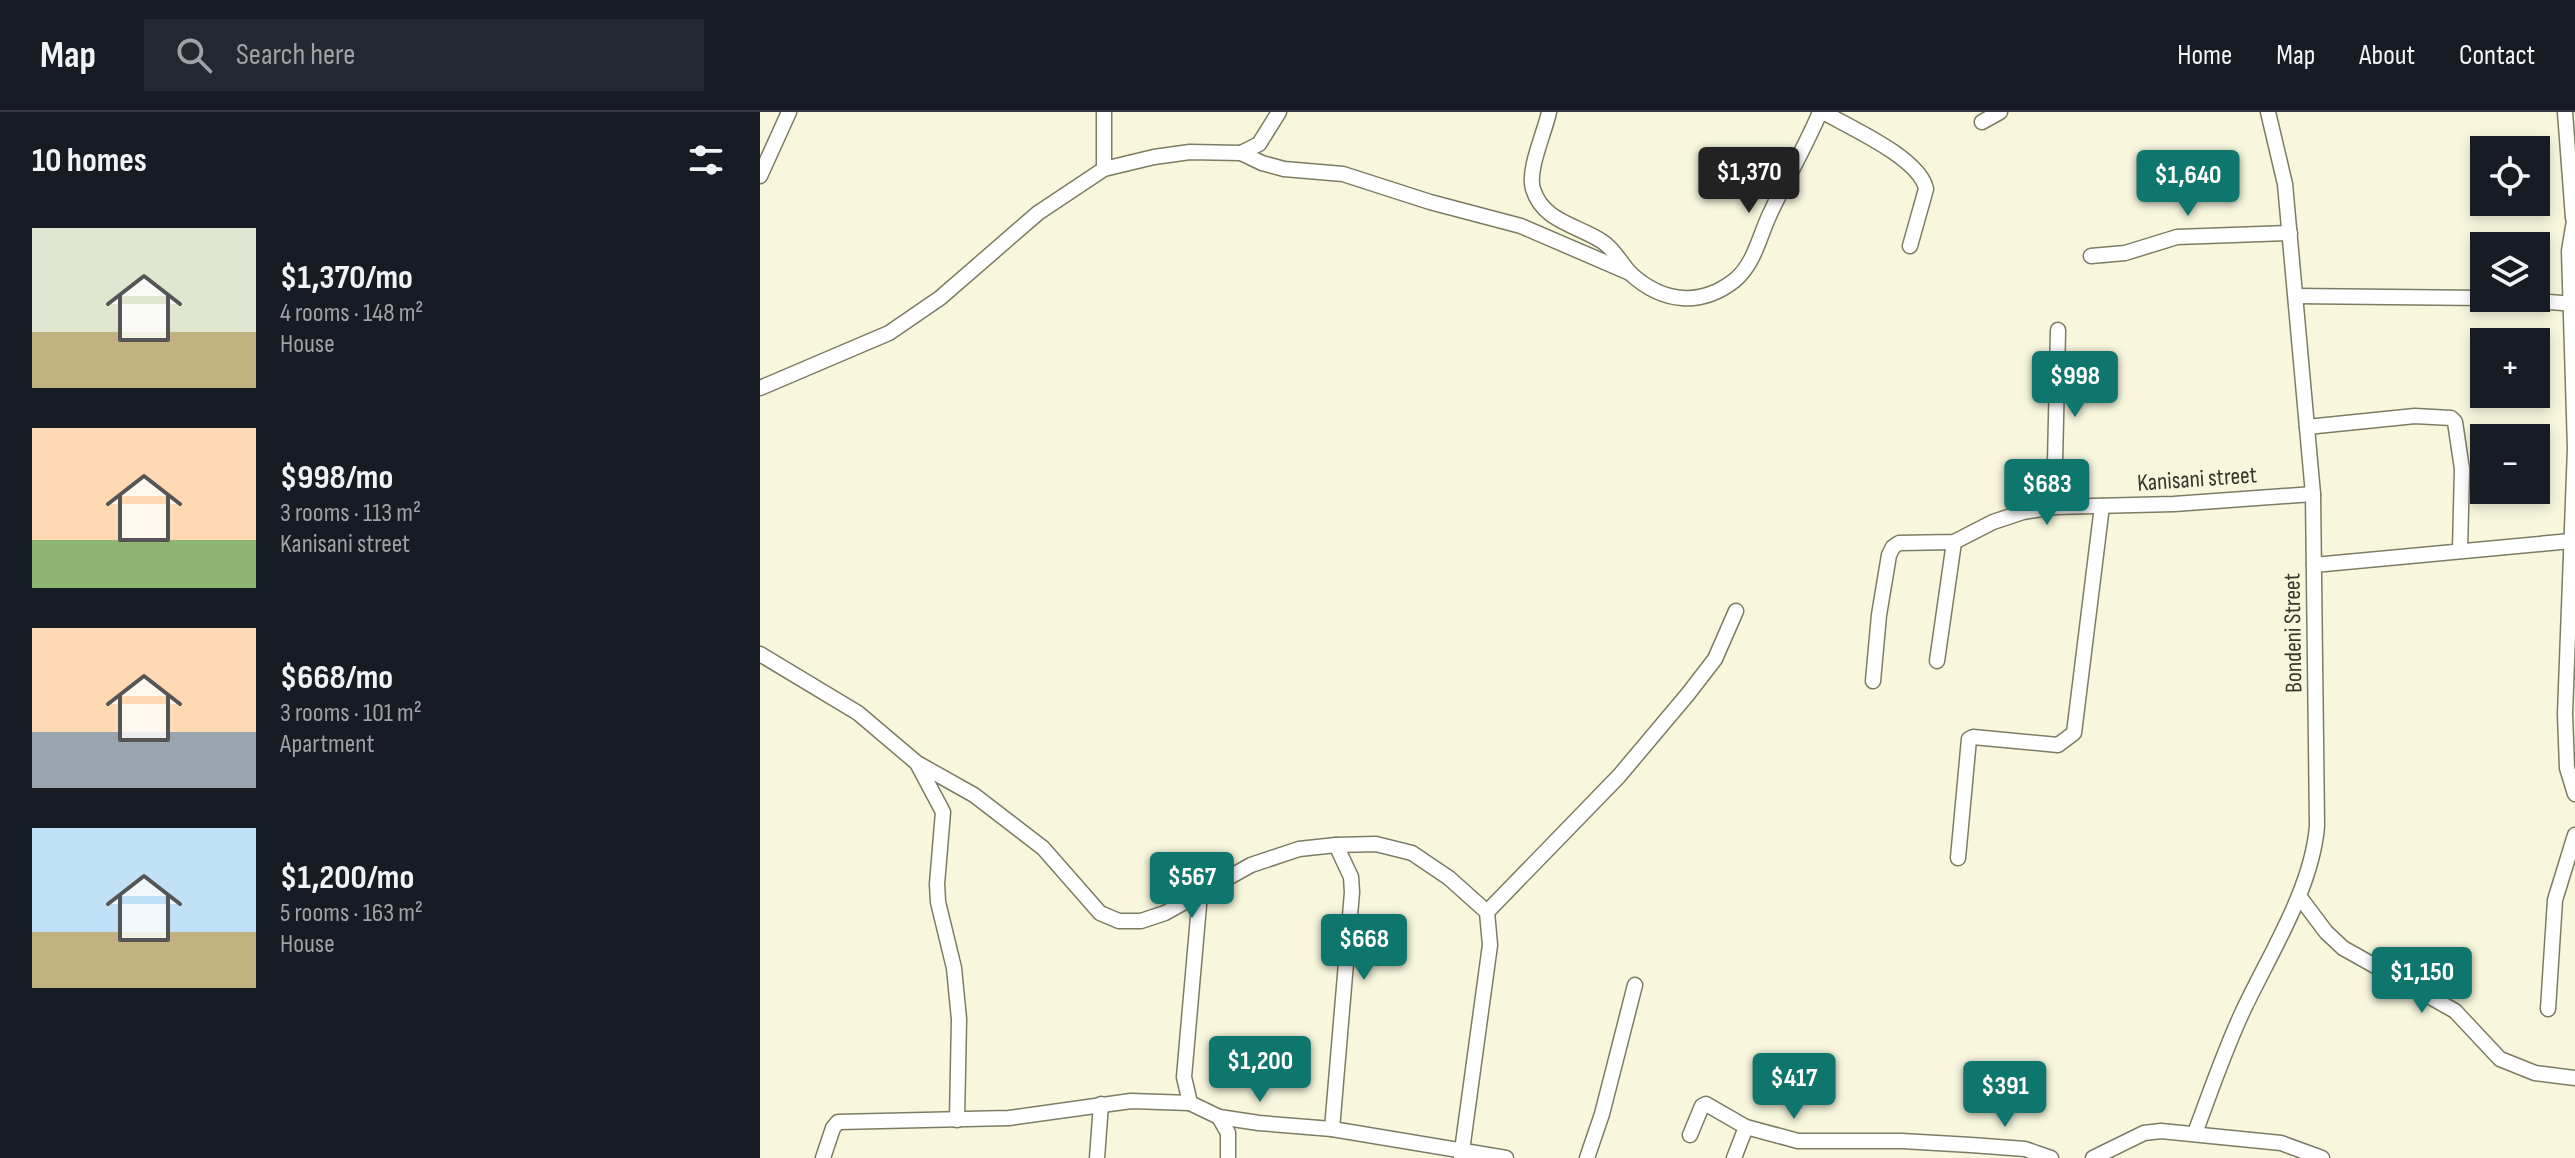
<!DOCTYPE html>
<meta charset="utf-8">
<style>
body{margin:0;font-family:"Sofia Sans Condensed",sans-serif;background:#242831;color:#f1f3f6;height:100vh;display:flex;flex-direction:column;font-size:30px;white-space:nowrap}
*{box-sizing:border-box;margin:0}
p{font-size:26px;color:#9ea1a6}
.icon{flex:none;width:44px;height:44px;fill:none;stroke:currentColor;stroke-width:2;stroke-linecap:round;stroke-linejoin:round}
.map{position:relative;flex:1;overflow:hidden}
.drawer{display:flex;flex-direction:column;background:#171b24;width:760px}
.drawer>*{flex:none}
.fabs{position:absolute;left:1710px;top:24px;display:grid;gap:16px}
.fabs a{display:grid;place-items:center;width:80px;height:80px;border-radius:0px;background:#171b24;box-shadow:0 4px 12px #0003;font-size:40px}
.price{position:absolute;translate:-50% -68px;padding:0 18px;border-radius:8px;background:#0f766e;color:#fff;font-size:26px;line-height:52px;filter:drop-shadow(0 2px 4px #0008)}
.price::after{content:'';position:absolute;left:50%;top:48px;width:24px;height:18px;margin-left:-12px;background:inherit;clip-path:polygon(0 0,100% 0,50% 100%)}
.price.current{background:#222;color:#fff}
ul{padding:0;list-style:none}
li{display:flex;align-items:center;gap:24px;height:200px;padding:0 32px}
li span{display:grid;place-items:center;flex:none;width:224px;height:160px;border-radius:0px;color:#555}
li>.icon{margin-inline-start:auto}
span .icon{width:96px;height:96px;fill:#fffc;stroke-width:1}
li b{font-size:34px}
h2{display:flex;justify-content:space-between;align-items:center;height:96px;padding:0 32px;font-size:34px}
header{display:flex;align-items:center;gap:48px;box-sizing:border-box;height:112px;padding:0 40px;background:#171b24;border-bottom:2px solid #363941}
header strong{font-size:38px}
nav{display:flex;gap:44px;margin-inline-start:auto;font-size:28px}
.search{width:560px;height:72px;background:#242831;display:flex;align-items:center;gap:20px;box-sizing:border-box;padding:0 28px;border-radius:0px;color:#9ea1a6;font-size:30px}
main{display:flex;flex:1;min-height:0}
.map>svg:first-child{display:block}
.lines{fill:none;stroke-linecap:round;stroke-linejoin:round}
.minor-casing{stroke:#7c7c65;stroke-width:17}
.minor{stroke:#fff;stroke-width:14}
.labels{text-anchor:middle;dominant-baseline:central;stroke-width:7;stroke-linejoin:round;paint-order:stroke}
.street-label{font-size:24px;fill:#37372d;stroke:#f8f7de}
</style>
<header>
<strong>Map</strong>
<div class="search"><svg class="icon" aria-label="search" viewBox="0 0 24 24"><circle cx="10" cy="10" r="6"/><path d="M15 15l6 6"/></svg>Search here</div>
<nav><a>Home</a><a>Map</a><a>About</a><a>Contact</a></nav>
</header>
<main>
<section class="drawer">
<h2>10 homes<svg class="icon" aria-label="filters" viewBox="0 0 24 24"><path d="M4 7h16M4 17h16"/><circle cx="9" cy="7" r="2"/><circle cx="15" cy="17" r="2"/></svg></h2>
<ul>
<li><span style="background:linear-gradient(#dfe7d0 65%,#c2b280 0)"><svg class="icon" aria-label="home" viewBox="0 0 24 24"><path d="M3 11l9-7 9 7M6 9v11h12V9"/></svg></span><div><b>$1,370/mo</b><p>4 rooms · 148 m²</p><p>House</p></div></li>
<li><span style="background:linear-gradient(#ffd9b3 70%,#8fb573 0)"><svg class="icon" aria-label="home" viewBox="0 0 24 24"><path d="M3 11l9-7 9 7M6 9v11h12V9"/></svg></span><div><b>$998/mo</b><p>3 rooms · 113 m²</p><p>Kanisani street</p></div></li>
<li><span style="background:linear-gradient(#ffd9b3 65%,#9aa5b1 0)"><svg class="icon" aria-label="home" viewBox="0 0 24 24"><path d="M3 11l9-7 9 7M6 9v11h12V9"/></svg></span><div><b>$668/mo</b><p>3 rooms · 101 m²</p><p>Apartment</p></div></li>
<li><span style="background:linear-gradient(#bfe0f5 65%,#c2b280 0)"><svg class="icon" aria-label="home" viewBox="0 0 24 24"><path d="M3 11l9-7 9 7M6 9v11h12V9"/></svg></span><div><b>$1,200/mo</b><p>5 rooms · 163 m²</p><p>House</p></div></li>
</ul>
</section>
<div class="map">
<svg width="1815" height="1046" viewBox="0 0 1815 1046">
<rect width="100%" height="100%" fill="#f8f7de"/>
<g class="lines">
<g class="minor-casing">
<g id="minor">
<path d="M 344,0 L 344,57"/>
<path d="M 789,0 C 785,20 767,58 773,77 C 783,110 818,113 843,130 C 855,138 861,152 871,162 C 903,191 941,195 975,168 C 994,152 999,126 1009,104 C 1025,69 1045,36 1060,0"/>
<path d="M 1063,0 C 1089,15 1160,46 1166,77 L 1150,134"/>
<path d="M 1805,0 L 1813,106"/>
<path d="M 1222,10 L 1240,0"/>
<path d="M 481,41 L 499,32 L 519,0"/>
<path d="M 0,64 L 29,0"/>
<path d="M 1815,103 L 1809,139 L 1815,336 L 1805,602 L 1807,656 L 1815,682"/>
<path d="M 1331,144 L 1365,141 L 1417,125 L 1530,121"/>
<path d="M 1536,184 L 1724,186"/>
<path d="M 1736,186 L 1815,192"/>
<path d="M 0,276 L 129,221 L 180,186 L 278,101 L 344,57 L 394,45 L 430,40 L 481,41 L 502,51 L 524,57 L 583,62 L 670,90 L 761,114 L 870,161"/>
<path d="M 1547,315 L 1655,304 L 1691,306 L 1695,310 L 1702,357 L 1700,438"/>
<path d="M 1294,395 L 1298,218"/>
<path d="M 1554,453 L 1811,429"/>
<path d="M 0,542 L 98,601 L 157,651 L 214,683 L 283,736 L 340,801 L 359,809 L 381,809 L 405,801 L 491,753 L 539,737 L 576,733 L 616,732 L 652,741 L 689,766 L 727,800 L 730,833 L 701,1046"/>
<path d="M 1177,549 L 1194,430"/>
<path d="M 1113,569 L 1119,503 L 1129,443 L 1133,435 L 1139,431 L 1194,430 L 1233,410 L 1263,400 L 1294,395 L 1414,392 L 1553,382"/>
<path d="M 158,653 L 183,700 L 177,772 L 178,790 L 194,856 L 199,907 L 197,1008"/>
<path d="M 1198,746 L 1209,627 L 1213,625 L 1298,633 L 1314,621 L 1342,394"/>
<path d="M 440,782 L 424,965 L 430,991 L 459,1005 L 499,1011 L 572,1017 L 746,1046"/>
<path d="M 1539,784 L 1566,820 L 1583,836 L 1695,899 L 1740,947 L 1775,961 L 1815,966"/>
<path d="M 727,800 L 859,664 L 928,582 L 955,547 L 976,499"/>
<path d="M 1788,897 L 1795,788 L 1815,723"/>
<path d="M 459,1005 L 468,1021 L 468,1046"/>
<path d="M 572,1017 L 592,780 L 591,765 L 576,733"/>
<path d="M 1435,1021 C 1450,981 1464,940 1482,901 C 1509,843 1552,777 1557,714 L 1553,382 L 1525,72 L 1508,0"/>
<path d="M 930,1023 L 942,994 L 946,992 L 986,1015 L 1038,1029 L 1142,1029 L 1211,1033 L 1265,1037 L 1291,1046"/>
<path d="M 63,1046 L 73,1016 L 78,1010 L 249,1006 L 371,989 L 430,991"/>
<path d="M 337,1046 L 341,992"/>
<path d="M 827,1046 L 842,1002 L 875,873"/>
<path d="M 974,1046 L 986,1015"/>
<path d="M 1333,1046 L 1384,1021 L 1401,1019 L 1521,1031 L 1562,1046"/>
</g>
</g>
<use href="#minor" class="minor"/>
</g>
<g class="labels">
<g class="street-label">
<text transform="translate(1437 367) rotate(-4)">Kanisani street</text>
<text transform="translate(1533 521) rotate(-91)">Bondeni Street</text>
</g>
</g>
</svg>
<div class="fabs">
<a><svg class="icon" aria-label="locate" viewBox="0 0 24 24"><circle cx="12" cy="12" r="6"/><path d="M12 2v4M12 18v4M2 12h4M18 12h4"/></svg></a>
<a><svg class="icon" aria-label="layers" viewBox="0 0 24 24"><path d="M12 4l9 5-9 5-9-5zM3 14l9 5 9-5"/></svg></a>
<a>+</a>
<a>−</a>
</div>
<b class="price current" style="left:989px;top:103px">$1,370</b>
<b class="price" style="left:1428px;top:106px">$1,640</b>
<b class="price" style="left:1315px;top:307px">$998</b>
<b class="price" style="left:1287px;top:415px">$683</b>
<b class="price" style="left:432px;top:808px">$567</b>
<b class="price" style="left:604px;top:870px">$668</b>
<b class="price" style="left:1662px;top:903px">$1,150</b>
<b class="price" style="left:500px;top:992px">$1,200</b>
<b class="price" style="left:1034px;top:1009px">$417</b>
<b class="price" style="left:1245px;top:1017px">$391</b>
</div>
</main>
